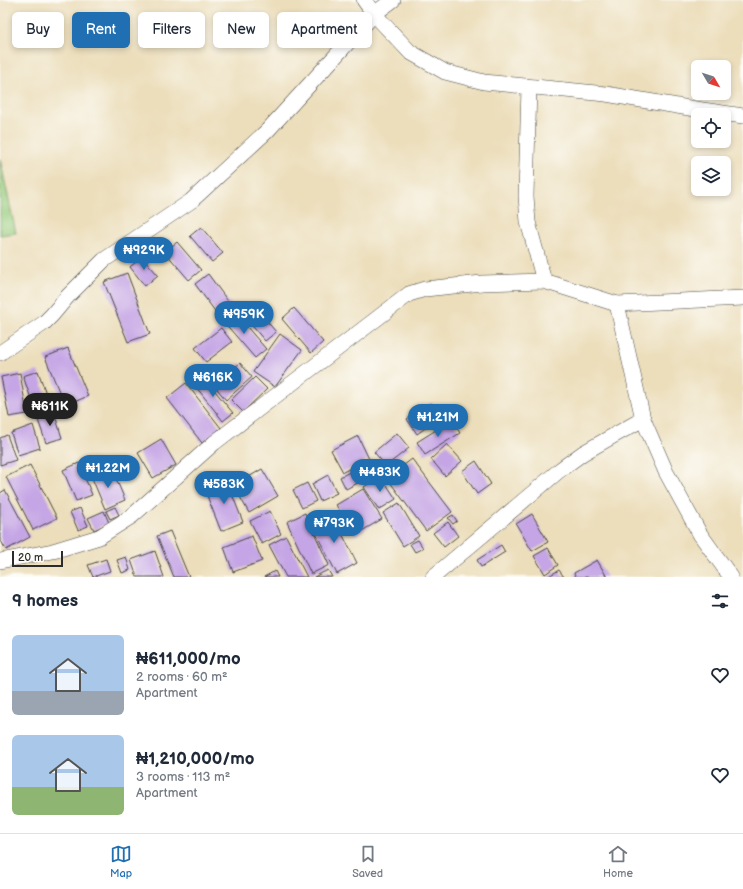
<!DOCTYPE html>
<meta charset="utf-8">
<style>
body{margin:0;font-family:"Balsamiq Sans",sans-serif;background:#f2f2f3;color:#1f2937;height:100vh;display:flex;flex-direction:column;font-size:15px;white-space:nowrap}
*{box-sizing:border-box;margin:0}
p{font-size:13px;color:#747a83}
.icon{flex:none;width:22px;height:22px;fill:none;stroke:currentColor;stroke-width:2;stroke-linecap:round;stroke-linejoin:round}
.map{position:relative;height:577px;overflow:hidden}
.details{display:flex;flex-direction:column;background:#fff;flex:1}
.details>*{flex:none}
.banner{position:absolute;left:12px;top:12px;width:400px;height:36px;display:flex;gap:8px}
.needle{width:26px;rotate:129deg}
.buttons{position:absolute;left:691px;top:60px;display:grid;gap:8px}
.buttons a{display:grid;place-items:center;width:40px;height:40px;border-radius:6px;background:#fff;box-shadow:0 2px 6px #0003;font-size:20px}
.scale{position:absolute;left:12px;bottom:10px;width:51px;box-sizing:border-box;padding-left:4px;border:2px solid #2b2b2b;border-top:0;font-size:11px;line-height:14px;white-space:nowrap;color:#2b2b2b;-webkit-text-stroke:3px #fdfcf7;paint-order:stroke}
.price{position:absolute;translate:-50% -34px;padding:0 9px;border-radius:14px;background:#1f6fb2;color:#fff;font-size:13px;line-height:26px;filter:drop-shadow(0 1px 2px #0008)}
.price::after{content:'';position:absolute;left:50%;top:24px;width:12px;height:9px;margin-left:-6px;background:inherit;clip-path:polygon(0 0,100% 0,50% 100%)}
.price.selected{background:#222;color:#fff}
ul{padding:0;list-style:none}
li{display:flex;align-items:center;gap:12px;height:100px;padding:0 12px}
li span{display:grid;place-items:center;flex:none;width:112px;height:80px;border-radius:6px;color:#555}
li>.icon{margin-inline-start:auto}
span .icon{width:48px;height:48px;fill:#fffc;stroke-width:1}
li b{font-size:17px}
h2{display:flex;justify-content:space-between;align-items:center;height:48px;padding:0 12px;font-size:17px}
.tag{padding:0 14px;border-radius:6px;background:#fff;box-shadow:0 2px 6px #0003;font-size:14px;line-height:36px}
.tag.selected{background:#1f6fb2;color:#fff}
.tab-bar{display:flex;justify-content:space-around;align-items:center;height:56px;border-top:1px solid #e0e1e3;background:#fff;font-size:11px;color:#747a83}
.tab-bar a{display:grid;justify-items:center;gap:2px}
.tab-bar .selected{color:#1f6fb2}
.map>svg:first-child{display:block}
.green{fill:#99cc7d;stroke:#627c54}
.building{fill:#c5a5e5}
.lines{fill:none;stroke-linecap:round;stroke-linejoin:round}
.minor-casing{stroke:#484641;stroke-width:16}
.minor{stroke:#fff;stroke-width:15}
</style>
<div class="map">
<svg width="743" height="577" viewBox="0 0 743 577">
<rect width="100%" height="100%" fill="#fdfcf7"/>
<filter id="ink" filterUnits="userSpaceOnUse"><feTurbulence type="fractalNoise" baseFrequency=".025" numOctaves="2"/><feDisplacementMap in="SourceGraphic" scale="8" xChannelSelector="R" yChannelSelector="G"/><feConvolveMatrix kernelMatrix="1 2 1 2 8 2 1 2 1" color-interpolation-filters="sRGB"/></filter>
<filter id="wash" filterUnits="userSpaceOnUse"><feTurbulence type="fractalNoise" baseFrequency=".012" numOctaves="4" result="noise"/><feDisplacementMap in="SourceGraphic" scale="16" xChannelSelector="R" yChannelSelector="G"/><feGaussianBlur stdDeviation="0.9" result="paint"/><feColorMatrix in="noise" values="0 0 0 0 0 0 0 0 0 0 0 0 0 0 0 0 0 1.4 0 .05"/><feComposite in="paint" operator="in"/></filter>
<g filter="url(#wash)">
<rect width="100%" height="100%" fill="#ecdebb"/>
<path class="green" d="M 0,159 L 16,233 L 0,235 Z"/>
<g id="blocks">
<g class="building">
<path d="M 201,227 L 223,253 L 212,262 L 190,236 Z"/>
<path d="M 177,242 L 201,270 L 189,280 L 165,252 Z"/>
<path d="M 142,257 L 158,275 L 145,286 L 130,267 Z"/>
<path d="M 127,273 L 150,334 L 128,342 L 104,282 Z"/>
<path d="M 208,274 L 233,308 L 220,318 L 195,284 Z"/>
<path d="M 254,306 L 276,332 L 265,341 L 243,315 Z"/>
<path d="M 294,308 L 323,342 L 311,353 L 282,319 Z"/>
<path d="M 234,312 L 266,349 L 255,358 L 223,321 Z"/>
<path d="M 221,328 L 232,342 L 206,362 L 195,348 Z"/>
<path d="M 280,334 L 302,350 L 275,387 L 253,372 Z"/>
<path d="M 68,348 L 88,396 L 65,406 L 45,357 Z"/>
<path d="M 240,363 L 252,377 L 226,400 L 214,385 Z"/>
<path d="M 38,371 L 50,405 L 35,410 L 23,376 Z"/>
<path d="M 20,373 L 27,414 L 9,417 L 1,377 Z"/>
<path d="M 202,375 L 233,413 L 223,421 L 193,383 Z"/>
<path d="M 255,377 L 267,389 L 243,412 L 231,400 Z"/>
<path d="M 186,383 L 221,428 L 202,443 L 167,398 Z"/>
<path d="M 431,403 L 441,417 L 417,434 L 407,419 Z"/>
<path d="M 54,412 L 62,438 L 46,443 L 37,417 Z"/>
<path d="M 452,420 L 460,433 L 425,455 L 417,442 Z"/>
<path d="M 33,425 L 40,448 L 18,455 L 11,433 Z"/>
<path d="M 397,433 L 409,448 L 386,466 L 374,452 Z"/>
<path d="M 7,435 L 16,460 L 0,465 L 0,438 Z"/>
<path d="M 358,436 L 369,459 L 343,472 L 331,450 Z"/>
<path d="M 161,439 L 176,465 L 153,478 L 138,453 Z"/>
<path d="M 447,444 L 462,461 L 445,476 L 431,459 Z"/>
<path d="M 412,459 L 452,512 L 426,531 L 387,478 Z"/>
<path d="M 373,460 L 379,472 L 346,489 L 340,477 Z"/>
<path d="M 476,461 L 491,484 L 477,494 L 462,471 Z"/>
<path d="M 79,463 L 92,495 L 76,501 L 63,470 Z"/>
<path d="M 30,465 L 57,518 L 33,530 L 6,477 Z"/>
<path d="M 112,469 L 125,500 L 105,509 L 92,478 Z"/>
<path d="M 262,469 L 278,496 L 249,513 L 234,486 Z"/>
<path d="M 328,475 L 337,493 L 320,501 L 312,484 Z"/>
<path d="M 381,476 L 396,499 L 379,510 L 364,487 Z"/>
<path d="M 226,479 L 243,522 L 221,531 L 204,488 Z"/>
<path d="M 307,483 L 316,501 L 302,508 L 293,490 Z"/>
<path d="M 363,489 L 382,519 L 355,535 L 336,505 Z"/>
<path d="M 5,490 L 30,537 L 6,550 L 0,539 L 0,493 Z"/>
<path d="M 399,503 L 419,536 L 403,546 L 383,513 Z"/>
<path d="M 115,507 L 119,515 L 110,519 L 106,511 Z"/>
<path d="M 80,508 L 88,526 L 78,530 L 70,512 Z"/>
<path d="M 104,511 L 109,523 L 94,530 L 88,518 Z"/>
<path d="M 270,511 L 281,534 L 262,544 L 250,521 Z"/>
<path d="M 305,513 L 329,565 L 311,574 L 287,522 Z"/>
<path d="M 332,514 L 357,563 L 337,574 L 311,524 Z"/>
<path d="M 532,514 L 548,542 L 532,551 L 516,524 Z"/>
<path d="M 453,515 L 457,521 L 453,524 L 448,518 Z"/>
<path d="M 448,522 L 458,536 L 444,547 L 433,533 Z"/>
<path d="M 170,531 L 189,577 L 174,577 L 157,536 Z"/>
<path d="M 252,536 L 262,561 L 233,572 L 224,547 Z"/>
<path d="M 286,536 L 307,577 L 286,577 L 269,545 Z"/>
<path d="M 418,540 L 423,548 L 415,552 L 410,544 Z"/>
<path d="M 501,545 L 505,552 L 481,567 L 477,560 Z"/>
<path d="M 548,548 L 558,565 L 545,574 L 534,556 Z"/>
<path d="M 155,551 L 164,577 L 137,577 L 131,560 Z"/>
<path d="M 126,557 L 130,570 L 122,573 L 117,560 Z"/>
<path d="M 106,559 L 110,571 L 93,577 L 88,565 Z"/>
<path d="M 597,560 L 607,577 L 576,577 L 574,573 Z"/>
<path d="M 328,570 L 332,577 L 314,577 Z"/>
<path d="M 559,570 L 564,577 L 547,577 Z"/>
<path d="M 275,571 L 278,577 L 264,577 Z"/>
</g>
</g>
</g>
<g filter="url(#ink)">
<use href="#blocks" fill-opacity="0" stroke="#484641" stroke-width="1"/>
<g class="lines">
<g class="minor-casing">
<g id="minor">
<path d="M 364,0 L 374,14 L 410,52 L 445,72 L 484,82 L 606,94 L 689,108 L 743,116"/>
<path d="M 529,87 L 526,196 L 528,222 L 544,281"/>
<path d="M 617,304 L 643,419 L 666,472 L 700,534 L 731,577"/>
<path d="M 0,353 L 44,323 L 52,315 L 68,296 L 104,260 L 191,201 L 267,131 L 374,14 L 393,0"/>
<path d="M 0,561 L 53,551 L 99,537 L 132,516 L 214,443 L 409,294 L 425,289 L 482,283 L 544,281 L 617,304 L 743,298"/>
<path d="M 433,577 L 561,469 L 583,453 L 643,419"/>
</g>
</g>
<use href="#minor" class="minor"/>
</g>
</g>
</svg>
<div class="buttons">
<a><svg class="needle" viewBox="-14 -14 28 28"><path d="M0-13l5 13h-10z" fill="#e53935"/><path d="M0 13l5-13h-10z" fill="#747a83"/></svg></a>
<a><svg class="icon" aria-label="locate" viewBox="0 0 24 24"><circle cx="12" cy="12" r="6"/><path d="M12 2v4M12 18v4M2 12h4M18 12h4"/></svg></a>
<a><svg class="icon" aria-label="layers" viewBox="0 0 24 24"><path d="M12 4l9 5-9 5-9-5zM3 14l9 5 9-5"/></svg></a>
</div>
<div class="scale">20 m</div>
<b class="price" style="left:144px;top:271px">₦929K</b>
<b class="price" style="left:244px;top:335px">₦959K</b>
<b class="price" style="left:213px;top:398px">₦616K</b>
<b class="price selected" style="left:50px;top:427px">₦611K</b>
<b class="price" style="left:438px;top:438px">₦1.21M</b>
<b class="price" style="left:108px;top:489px">₦1.22M</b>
<b class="price" style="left:380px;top:493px">₦483K</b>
<b class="price" style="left:224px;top:505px">₦583K</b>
<b class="price" style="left:334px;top:544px">₦793K</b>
<div class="banner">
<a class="tag">Buy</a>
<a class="tag selected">Rent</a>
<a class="tag">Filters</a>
<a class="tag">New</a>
<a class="tag">Apartment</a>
</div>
</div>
<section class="details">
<h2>9 homes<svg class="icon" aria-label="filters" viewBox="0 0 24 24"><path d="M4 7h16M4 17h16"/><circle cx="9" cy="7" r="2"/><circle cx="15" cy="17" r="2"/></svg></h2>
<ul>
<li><span style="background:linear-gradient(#a9c7e8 70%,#9aa5b1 0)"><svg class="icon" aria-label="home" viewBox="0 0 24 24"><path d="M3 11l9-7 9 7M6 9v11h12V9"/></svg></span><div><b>₦611,000/mo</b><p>2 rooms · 60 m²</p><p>Apartment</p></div><svg class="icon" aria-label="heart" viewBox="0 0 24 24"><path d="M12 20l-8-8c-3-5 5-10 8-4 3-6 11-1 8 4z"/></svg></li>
<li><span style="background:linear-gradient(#a9c7e8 65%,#8fb573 0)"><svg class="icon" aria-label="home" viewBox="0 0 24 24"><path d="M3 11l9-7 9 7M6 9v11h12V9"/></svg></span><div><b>₦1,210,000/mo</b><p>3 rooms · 113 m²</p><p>Apartment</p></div><svg class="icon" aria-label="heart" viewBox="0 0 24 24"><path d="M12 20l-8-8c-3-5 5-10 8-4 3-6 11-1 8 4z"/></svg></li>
</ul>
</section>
<nav class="tab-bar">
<a class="selected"><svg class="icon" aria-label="map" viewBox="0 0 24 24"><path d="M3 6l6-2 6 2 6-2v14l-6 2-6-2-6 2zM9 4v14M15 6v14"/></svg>Map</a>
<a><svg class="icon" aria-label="saved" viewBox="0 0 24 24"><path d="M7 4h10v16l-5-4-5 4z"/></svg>Saved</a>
<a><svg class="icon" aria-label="home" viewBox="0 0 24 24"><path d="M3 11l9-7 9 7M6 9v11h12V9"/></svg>Home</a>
</nav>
